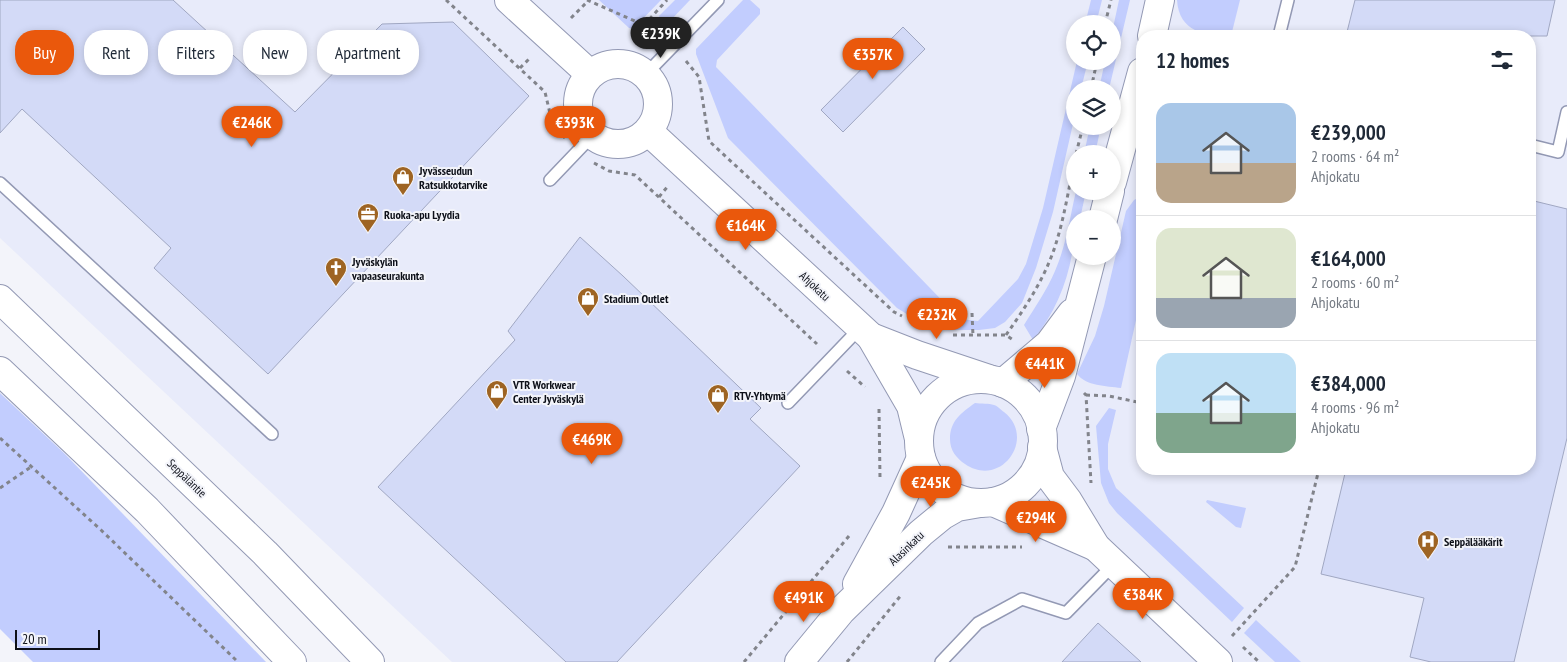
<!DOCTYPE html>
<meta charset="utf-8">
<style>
body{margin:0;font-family:"PT Sans Narrow",sans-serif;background:#f2f2f3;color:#1f2937;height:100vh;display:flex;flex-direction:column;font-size:19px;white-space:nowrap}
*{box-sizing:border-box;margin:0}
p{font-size:16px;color:#747a83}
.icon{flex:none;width:28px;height:28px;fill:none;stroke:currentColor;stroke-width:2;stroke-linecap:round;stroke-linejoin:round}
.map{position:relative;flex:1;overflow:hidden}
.sheet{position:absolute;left:1136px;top:30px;width:400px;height:445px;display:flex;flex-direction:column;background:#fff;border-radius:20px;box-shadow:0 2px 8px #0003}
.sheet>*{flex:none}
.hud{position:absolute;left:15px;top:30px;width:475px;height:45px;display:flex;gap:10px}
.tools{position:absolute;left:1066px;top:15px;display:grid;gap:10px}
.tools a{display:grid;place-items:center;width:55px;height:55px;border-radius:50%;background:#fff;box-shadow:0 2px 8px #0003;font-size:25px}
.scale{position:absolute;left:15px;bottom:12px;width:85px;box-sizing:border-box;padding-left:5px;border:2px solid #0d1019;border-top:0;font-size:14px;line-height:18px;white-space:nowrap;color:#0d1019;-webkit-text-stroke:4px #f3f4fa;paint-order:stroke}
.price{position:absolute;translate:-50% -42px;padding:0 11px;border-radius:18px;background:#ea580c;color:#fff;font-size:16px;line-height:32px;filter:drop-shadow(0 1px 2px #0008)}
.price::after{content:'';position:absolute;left:50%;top:30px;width:15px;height:11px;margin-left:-8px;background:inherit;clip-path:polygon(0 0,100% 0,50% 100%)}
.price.selected{background:#222;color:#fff}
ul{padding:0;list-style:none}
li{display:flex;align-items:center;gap:15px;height:125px;padding:0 20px}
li+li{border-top:1px solid #e0e1e3}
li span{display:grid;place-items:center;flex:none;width:140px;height:100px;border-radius:15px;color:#555}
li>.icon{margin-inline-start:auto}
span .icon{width:60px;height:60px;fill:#fffc;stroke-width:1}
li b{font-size:21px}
h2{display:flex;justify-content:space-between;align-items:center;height:60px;padding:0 20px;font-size:21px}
.pill{padding:0 18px;border-radius:20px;background:#fff;box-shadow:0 2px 8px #0003;font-size:18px;line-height:45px}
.pill.selected{background:#ea580c;color:#fff}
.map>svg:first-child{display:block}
.built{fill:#e8ebfa;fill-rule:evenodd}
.green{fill:#c2cdfe}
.building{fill:#d3daf7;stroke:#a0a7c2}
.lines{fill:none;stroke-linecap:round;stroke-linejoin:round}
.service-casing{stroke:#9399b4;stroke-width:14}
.tertiary-casing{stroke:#9399b4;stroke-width:30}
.secondary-casing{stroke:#9399b4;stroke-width:30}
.path{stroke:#82848b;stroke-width:3;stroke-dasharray:4 4;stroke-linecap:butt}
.service{stroke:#fff;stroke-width:11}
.tertiary{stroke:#fff;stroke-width:28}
.secondary{stroke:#fff;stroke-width:28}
.labels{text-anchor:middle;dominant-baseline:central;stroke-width:4;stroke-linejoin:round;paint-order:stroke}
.poi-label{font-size:12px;font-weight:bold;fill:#0d1019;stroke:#f3f4fa;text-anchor:start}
.street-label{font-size:12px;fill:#0d1019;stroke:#f3f4fa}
</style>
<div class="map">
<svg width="1567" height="662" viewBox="0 0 1567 662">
<rect width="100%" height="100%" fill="#f3f4fa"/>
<path class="built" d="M 0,0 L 1567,0 L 1567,662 L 452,662 L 0,238 ZM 1075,24 L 1112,24 L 1112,61 L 1075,61 ZM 1142,36 L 1530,36 L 1530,469 L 1142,469 ZM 1075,89 L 1112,89 L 1112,126 L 1075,126 ZM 1075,154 L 1112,154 L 1112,191 L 1075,191 ZM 1075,219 L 1112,219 L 1112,256 L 1075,256 Z"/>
<g class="green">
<path d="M 599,0 L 661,0 L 633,29 L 629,28 Z"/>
<path d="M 675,0 L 690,0 L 669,22 L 660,18 L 659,16 Z"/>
<path d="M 743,0 L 750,0 L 760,9 L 760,14 L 717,60 L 716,67 L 960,319 L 978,321 L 1018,279 L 1026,264 L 1043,208 L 1077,61 L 1088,61 L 1081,89 L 1075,89 L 1075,115 L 1053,212 L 1036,268 L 1022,303 L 1005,322 L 995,328 L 979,330 L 939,330 L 923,324 L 897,308 L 728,138 L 696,54 L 696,49 Z"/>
<path d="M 1091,0 L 1102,0 L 1096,24 L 1085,24 Z"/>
<path d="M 1119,0 L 1130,0 L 1109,89 L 1099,89 L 1105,61 L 1112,61 L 1113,28 Z"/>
<path d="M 1177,0 L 1240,0 L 1231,36 C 1205,36 1179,32 1177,0 Z"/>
<path d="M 1090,126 L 1101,126 L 1095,154 L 1084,154 Z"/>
<path d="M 1076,191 L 1086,191 L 1080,219 L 1075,219 C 1075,263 1061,306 1033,340 L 1024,325 C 1035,307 1047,290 1055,271 C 1066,246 1070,217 1076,191 Z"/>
<path d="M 1142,196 L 1142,293 L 1121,388 C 1106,386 1086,386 1077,374 L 1095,336 L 1104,306 L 1126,211 L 1134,200 Z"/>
<path d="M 0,393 L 65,454 L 266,662 L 33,662 L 0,629 Z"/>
<path d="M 975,403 C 981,404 989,403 994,405 C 998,406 1001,410 1004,412 C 1037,438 1001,489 965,464 C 956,458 950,450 950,439 C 950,421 961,413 975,403 Z"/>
<path d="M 1109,408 L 1116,410 L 1108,444 L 1108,469 L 1116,488 L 1244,608 L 1232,622 L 1117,513 L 1109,503 L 1101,483 L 1096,426 Z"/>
<path d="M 1207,500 L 1246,508 L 1241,528 L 1236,527 L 1206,502 Z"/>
<path d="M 1256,620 L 1301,662 L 1275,662 L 1244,633 Z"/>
</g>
<g class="building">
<path d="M 0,0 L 173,0 L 295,112 L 382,24 L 453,22 L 529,96 L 268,374 L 154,268 L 171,248 L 22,109 L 0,133 Z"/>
<path d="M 1355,0 L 1555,0 L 1547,36 L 1346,36 Z"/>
<path d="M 903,27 L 925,49 L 843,132 L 821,110 Z"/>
<path d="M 1530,200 L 1567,209 L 1567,438 L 1514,662 L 1431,662 L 1410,657 L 1424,598 L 1321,574 L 1346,469 L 1530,469 Z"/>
<path d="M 580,237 L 623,276 L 761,408 L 750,419 L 800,466 L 617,662 L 566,662 L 378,487 L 515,340 L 508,331 Z"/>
<path d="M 1098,623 L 1141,662 L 1062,662 Z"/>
</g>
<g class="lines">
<g class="service-casing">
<g id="service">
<path d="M 1279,36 L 1288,0"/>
<path d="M 646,74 L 718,0"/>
<path d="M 1530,145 L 1558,152 L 1567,112"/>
<path d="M 550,180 L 592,136"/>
<path d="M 0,183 L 272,434"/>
<path d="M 788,403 L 860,328"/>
<path d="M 941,662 L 978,623 L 1022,599 L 1066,613 L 1114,564"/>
</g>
</g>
<g class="tertiary-casing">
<g id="tertiary">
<path d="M 509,0 L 590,74"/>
<path d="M 1152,36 L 1160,0"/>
<circle cx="618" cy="104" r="40"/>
<path d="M 649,132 L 871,337 L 917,355 L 989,379"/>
<path d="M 1112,182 L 1142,72"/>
<path d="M 1103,219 L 1110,191"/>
<path d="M 871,337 L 911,406 L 919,439"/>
<circle cx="981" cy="441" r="62"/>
<path d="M 1003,383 L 1049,344 L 1072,313"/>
<path d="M 1041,429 L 1061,376 L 1092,256"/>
<path d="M 1042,447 L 1050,477 L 1068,501 L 1096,547 L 1218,662"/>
<path d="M 993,502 L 1096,547"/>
<path d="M 857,584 L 896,513 L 921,458"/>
<path d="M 799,662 L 841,611 L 921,533 L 943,515 L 957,507 L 980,503"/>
</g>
</g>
<g class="secondary-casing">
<g id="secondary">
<path d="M 0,299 L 265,553 L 370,662"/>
<path d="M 0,371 L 147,510 L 292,662"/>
</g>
</g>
<g class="path">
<path d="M 446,0 L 545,92 L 552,122 L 565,138"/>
<path d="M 587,0 L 644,25 L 657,35"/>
<path d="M 571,18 L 588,1"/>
<path d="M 1105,24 L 1111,0"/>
<path d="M 644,25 L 667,0"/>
<path d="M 686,61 L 699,77 L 709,141 L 894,312 L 902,316"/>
<path d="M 520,68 L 531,57"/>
<path d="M 1091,89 L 1097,61"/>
<path d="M 1076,154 L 1083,126"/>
<path d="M 594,163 L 609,171 L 635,175 L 817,344"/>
<path d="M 659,197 L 668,186"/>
<path d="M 972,313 L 973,336"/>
<path d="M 953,335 L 1006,335 L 1013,340"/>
<path d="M 1006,335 C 1027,305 1047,275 1057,240 C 1065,214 1069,186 1075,160"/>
<path d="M 847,371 L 865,387"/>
<path d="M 1084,393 L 1086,395 L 1091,483"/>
<path d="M 1086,395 L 1109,396 L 1142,403"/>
<path d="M 879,409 L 880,478"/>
<path d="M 0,438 L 101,530 L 238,662"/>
<path d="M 0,488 L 31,467"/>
<path d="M 948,547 L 1022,547"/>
<path d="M 1232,636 L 1295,567 L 1319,469"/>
<path d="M 1243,647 L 1259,662"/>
<path d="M 744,662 L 849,536"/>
<path d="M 847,662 L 902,594"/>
</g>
<use href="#service" class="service"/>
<use href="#tertiary" class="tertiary"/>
<use href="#secondary" class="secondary"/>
</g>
<defs>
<g id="shop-pin" transform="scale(1.125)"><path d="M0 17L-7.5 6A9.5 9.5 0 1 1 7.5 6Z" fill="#9e6423" stroke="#f3f4fa"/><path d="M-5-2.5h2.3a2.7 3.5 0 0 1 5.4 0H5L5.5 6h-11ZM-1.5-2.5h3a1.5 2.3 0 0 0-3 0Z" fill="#fff"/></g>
<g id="office-pin" transform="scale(1.125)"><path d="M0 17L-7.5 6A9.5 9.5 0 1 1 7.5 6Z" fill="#9e6423" stroke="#f3f4fa"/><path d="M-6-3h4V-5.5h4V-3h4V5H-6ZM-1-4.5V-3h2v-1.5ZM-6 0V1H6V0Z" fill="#fff"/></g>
<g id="church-pin" transform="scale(1.125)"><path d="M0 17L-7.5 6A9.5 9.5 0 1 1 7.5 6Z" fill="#9e6423" stroke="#f3f4fa"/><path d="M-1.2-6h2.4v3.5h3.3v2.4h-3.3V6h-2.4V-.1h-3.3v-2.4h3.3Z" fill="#fff"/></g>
<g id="hospital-pin" transform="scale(1.125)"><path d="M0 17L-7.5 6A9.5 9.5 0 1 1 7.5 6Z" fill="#9e6423" stroke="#f3f4fa"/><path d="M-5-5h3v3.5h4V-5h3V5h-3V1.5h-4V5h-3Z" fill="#fff"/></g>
</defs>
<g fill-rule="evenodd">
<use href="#shop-pin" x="403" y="177"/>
<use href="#office-pin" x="368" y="214"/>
<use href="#church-pin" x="336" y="268"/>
<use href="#shop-pin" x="588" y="298"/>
<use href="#shop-pin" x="497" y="391"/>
<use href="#shop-pin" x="718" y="395"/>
<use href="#hospital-pin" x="1428" y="541"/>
</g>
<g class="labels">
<g class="poi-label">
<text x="419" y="170">Jyvässeudun<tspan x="419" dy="14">Ratsukkotarvike</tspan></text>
<text x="384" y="214">Ruoka-apu Lyydia</text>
<text x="352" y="261">Jyväskylän<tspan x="352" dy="14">vapaaseurakunta</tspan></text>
<text x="604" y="298">Stadium Outlet</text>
<text x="513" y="384">VTR Workwear<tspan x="513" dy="14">Center Jyväskylä</tspan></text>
<text x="734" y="395">RTV-Yhtymä</text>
<text x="1444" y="541">Seppälääkärit</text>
</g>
<g class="street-label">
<text transform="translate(815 286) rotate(43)">Ahjokatu</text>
<text transform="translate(187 478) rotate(44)">Seppäläntie</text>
<text transform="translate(906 548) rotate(-44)">Alasinkatu</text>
</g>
</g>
</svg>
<div class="tools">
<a><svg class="icon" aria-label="locate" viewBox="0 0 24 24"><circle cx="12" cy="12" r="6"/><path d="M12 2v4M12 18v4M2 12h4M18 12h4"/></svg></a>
<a><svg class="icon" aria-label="layers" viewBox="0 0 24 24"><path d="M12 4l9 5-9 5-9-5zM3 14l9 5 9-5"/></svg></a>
<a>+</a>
<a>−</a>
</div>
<div class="scale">20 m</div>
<b class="price selected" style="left:661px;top:59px">€239K</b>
<b class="price" style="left:873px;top:80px">€357K</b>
<b class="price" style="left:252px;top:148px">€246K</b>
<b class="price" style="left:575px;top:148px">€393K</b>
<b class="price" style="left:746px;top:251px">€164K</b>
<b class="price" style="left:937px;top:340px">€232K</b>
<b class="price" style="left:1045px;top:389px">€441K</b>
<b class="price" style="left:592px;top:465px">€469K</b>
<b class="price" style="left:931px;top:508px">€245K</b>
<b class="price" style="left:1036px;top:543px">€294K</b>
<b class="price" style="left:1143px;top:620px">€384K</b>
<b class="price" style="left:804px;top:623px">€491K</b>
<div class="hud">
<a class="pill selected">Buy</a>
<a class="pill">Rent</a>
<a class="pill">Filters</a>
<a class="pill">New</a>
<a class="pill">Apartment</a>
</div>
<section class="sheet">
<h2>12 homes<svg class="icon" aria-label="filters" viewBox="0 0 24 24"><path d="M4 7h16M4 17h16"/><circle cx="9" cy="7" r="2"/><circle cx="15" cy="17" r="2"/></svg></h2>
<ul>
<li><span style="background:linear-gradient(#a9c7e8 60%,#b9a48a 0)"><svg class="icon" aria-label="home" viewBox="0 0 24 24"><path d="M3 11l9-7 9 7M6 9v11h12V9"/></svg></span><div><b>€239,000</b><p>2 rooms · 64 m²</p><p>Ahjokatu</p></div></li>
<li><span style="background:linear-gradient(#dfe7d0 70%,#9aa5b1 0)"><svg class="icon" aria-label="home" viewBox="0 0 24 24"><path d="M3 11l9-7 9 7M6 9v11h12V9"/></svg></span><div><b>€164,000</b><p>2 rooms · 60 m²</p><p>Ahjokatu</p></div></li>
<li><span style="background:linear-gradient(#bfe0f5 60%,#7fa58c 0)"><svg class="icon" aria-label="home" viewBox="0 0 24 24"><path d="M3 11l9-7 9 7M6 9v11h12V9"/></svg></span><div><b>€384,000</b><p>4 rooms · 96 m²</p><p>Ahjokatu</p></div></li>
</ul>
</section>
</div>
